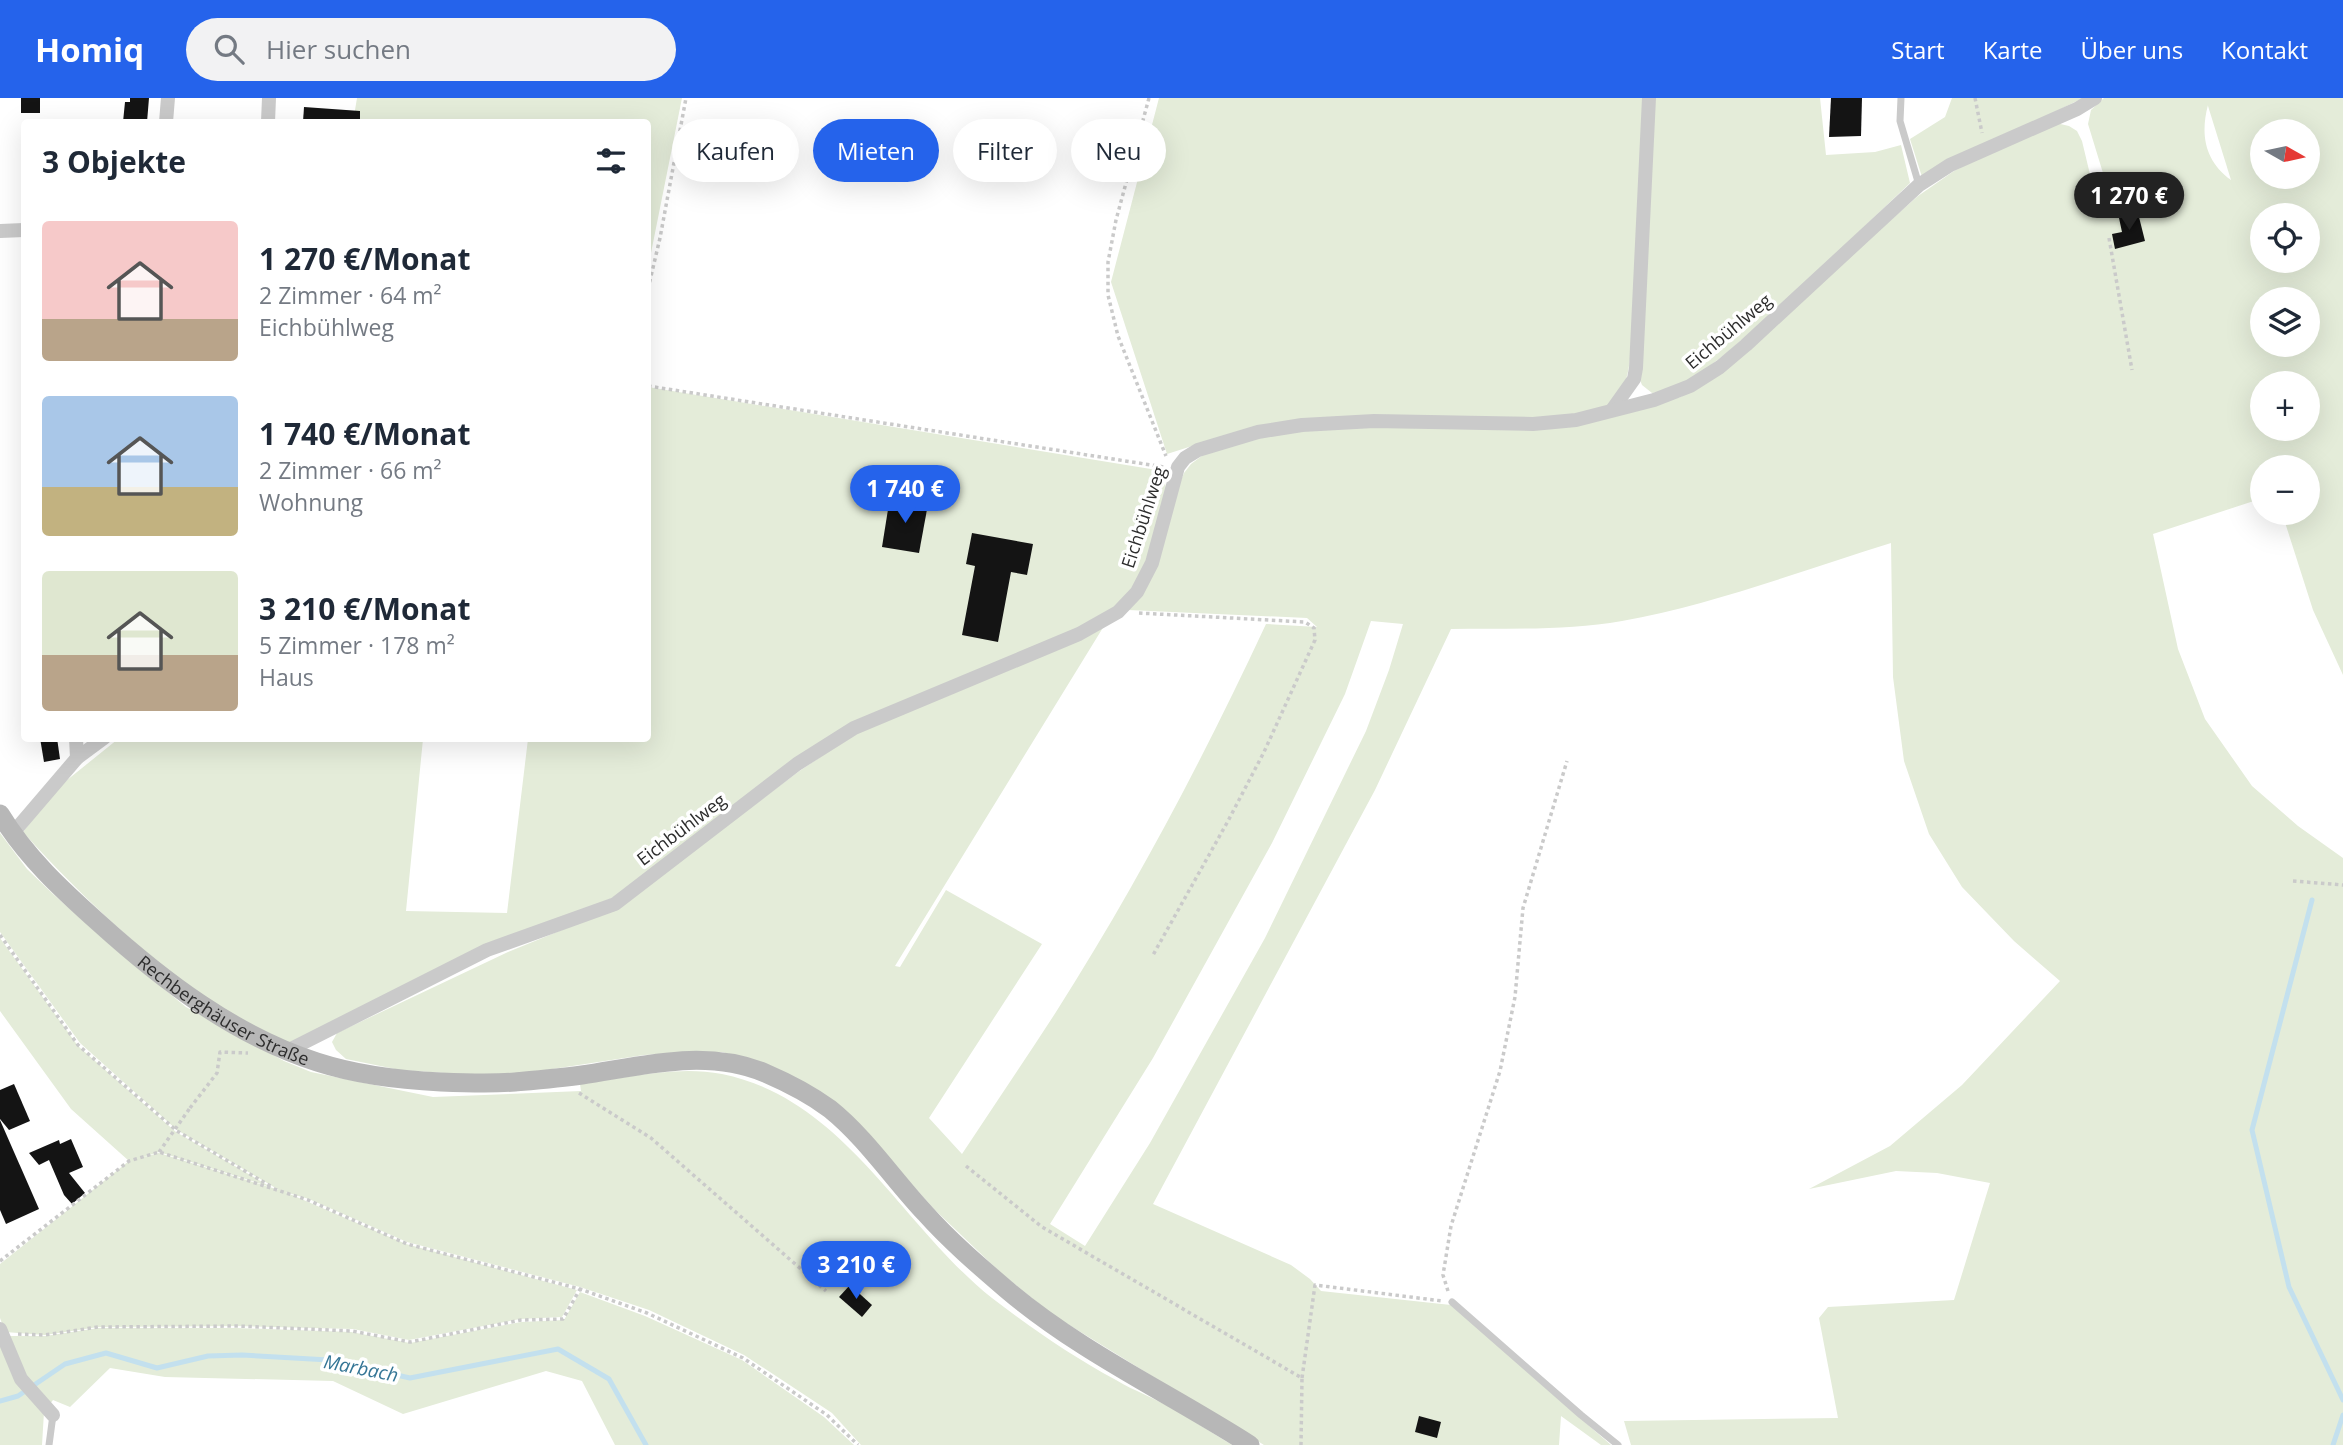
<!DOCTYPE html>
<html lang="de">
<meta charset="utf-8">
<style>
body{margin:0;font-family:"Open Sans",sans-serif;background:#f2f2f3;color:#1f2937;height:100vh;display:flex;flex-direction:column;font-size:26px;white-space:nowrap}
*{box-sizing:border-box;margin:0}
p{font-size:23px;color:#747a83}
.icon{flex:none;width:38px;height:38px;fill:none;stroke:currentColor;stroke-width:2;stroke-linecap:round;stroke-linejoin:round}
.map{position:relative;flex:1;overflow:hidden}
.panel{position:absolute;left:21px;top:21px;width:630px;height:623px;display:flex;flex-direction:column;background:#fff;border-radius:7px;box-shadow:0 7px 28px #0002}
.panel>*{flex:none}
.top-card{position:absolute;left:672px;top:21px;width:665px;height:63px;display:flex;gap:14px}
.needle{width:46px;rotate:99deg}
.buttons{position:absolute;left:2250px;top:21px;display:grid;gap:14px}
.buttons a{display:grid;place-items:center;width:70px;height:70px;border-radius:50%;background:#fff;box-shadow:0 7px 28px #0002;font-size:35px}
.price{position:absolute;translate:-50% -60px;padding:0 16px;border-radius:24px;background:#2563eb;color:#fff;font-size:23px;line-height:46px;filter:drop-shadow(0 2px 4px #0008)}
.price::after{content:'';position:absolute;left:50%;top:42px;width:21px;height:16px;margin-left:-10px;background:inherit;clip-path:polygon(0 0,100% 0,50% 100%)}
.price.on{background:#222;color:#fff}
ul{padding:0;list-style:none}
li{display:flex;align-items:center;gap:21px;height:175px;padding:0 21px}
li span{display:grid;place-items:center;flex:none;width:196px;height:140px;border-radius:7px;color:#555}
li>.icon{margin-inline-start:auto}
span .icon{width:84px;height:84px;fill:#fffc;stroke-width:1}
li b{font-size:30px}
h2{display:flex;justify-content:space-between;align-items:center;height:84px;padding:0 21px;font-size:30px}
.pill{padding:0 24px;border-radius:32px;background:#fff;box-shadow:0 7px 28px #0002;font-size:24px;line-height:63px}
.pill.on{background:#2563eb;color:#fff}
header{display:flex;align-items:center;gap:42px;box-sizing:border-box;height:98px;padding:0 35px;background:#2563eb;color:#fff}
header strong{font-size:33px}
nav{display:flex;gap:38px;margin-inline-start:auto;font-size:24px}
.search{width:490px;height:63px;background:#f2f2f3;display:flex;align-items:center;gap:18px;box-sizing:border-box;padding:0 24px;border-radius:38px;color:#747a83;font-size:26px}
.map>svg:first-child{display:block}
.green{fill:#e4ecd9;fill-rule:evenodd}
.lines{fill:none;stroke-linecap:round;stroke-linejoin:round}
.stream{stroke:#c3e0ee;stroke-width:5}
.building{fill:#141414}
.path{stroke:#cacaca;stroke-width:3.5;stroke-dasharray:3.5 3.5;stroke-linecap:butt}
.lane{stroke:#cacaca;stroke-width:7}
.street{stroke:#cacaca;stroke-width:14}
.secondary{stroke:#b7b7b7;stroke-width:19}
.path-bridge{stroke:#cacaca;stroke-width:3.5;stroke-dasharray:3.5 3.5;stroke-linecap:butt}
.labels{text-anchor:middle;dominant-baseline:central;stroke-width:7;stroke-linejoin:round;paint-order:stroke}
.street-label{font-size:18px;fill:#2d2d2d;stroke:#fff}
.water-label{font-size:19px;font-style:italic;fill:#357696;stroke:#fff}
</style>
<header>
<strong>Homiq</strong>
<div class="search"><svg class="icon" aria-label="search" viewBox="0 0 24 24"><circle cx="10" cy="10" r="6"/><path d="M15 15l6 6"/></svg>Hier suchen</div>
<nav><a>Start</a><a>Karte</a><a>Über uns</a><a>Kontakt</a></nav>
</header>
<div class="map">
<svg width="2343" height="1347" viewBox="0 0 2343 1347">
<rect width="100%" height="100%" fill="#fff"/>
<g class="green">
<path d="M 357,0 L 682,0 L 648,170 L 648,24 L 353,24 Z"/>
<path d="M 1159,0 L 1643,0 L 1632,245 C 1629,266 1629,294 1608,307 C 1598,313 1582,315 1570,319 L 1236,334 L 1167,356 L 1111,184 Z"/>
<path d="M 1655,0 L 1820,0 L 1826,57 L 1875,54 L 1901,47 L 1910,85 L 1803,187 L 1728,254 L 1695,279 L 1669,293 L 1652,295 L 1642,287 L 1640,282 Z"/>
<path d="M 1952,0 L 2083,0 L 1922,79 L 1910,41 L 1945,19 Z"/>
<path d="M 2104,0 L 2343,0 L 2343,577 L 2313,512 L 2282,415 L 2308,415 L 2308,369 L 2263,369 L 2263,400 L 2153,436 L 2178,551 L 2205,621 L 2252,688 L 2298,728 L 2343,760 L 2343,1347 L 1631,1347 L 1624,1323 L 1838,1320 L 1819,1220 L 1828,1209 L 1954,1202 L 1990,1085 L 1937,1075 L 1896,1073 L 1809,1091 L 1890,1048 L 1962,987 L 2060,883 L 2014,843 L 1962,789 L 1929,736 L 1904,663 L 1893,579 L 1891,445 C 1804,472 1711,507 1622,523 C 1566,533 1507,530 1451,531 L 1375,692 L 1153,1106 L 1291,1167 L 1310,1181 L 1321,1193 L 1451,1207 L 1611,1347 L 1601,1347 L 1561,1318 L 1559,1347 L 1264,1347 L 1053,1217 L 1002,1176 L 935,1112 L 854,1022 L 744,960 L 722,954 L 689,954 L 644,957 L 520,976 L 460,976 L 400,972 L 346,961 L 336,952 L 332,944 L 337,935 L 508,854 L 618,809 L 798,674 L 856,635 L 1104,528 L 895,868 L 900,869 L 946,792 L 1042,846 L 929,1020 L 962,1056 C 993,1009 1025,962 1056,914 C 1135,790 1204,659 1266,526 L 1317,529 L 1307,520 L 1128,512 L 1184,375 L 1191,366 L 1203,357 L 1243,342 L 1304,331 L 1373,328 L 1545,331 L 1681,299 L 1810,193 L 1918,98 L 1954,73 L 2017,40 L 2056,25 L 2069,28 L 2077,33 L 2082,43 L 2099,114 L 2114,111 L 2088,26 L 2091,12 ZM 2208,7 L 2208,8 L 2231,82 C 2205,63 2200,37 2208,7 ZM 2263,33 L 2308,33 L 2308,79 L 2263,79 ZM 2263,117 L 2308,117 L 2308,163 L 2263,163 ZM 2263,201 L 2308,201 L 2308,247 L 2263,247 ZM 2263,285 L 2308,285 L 2308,331 L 2263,331 ZM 1371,523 L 1403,526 L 1389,572 L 1366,633 L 1265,840 L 1150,1045 L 1085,1148 L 1050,1126 L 1153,960 L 1272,745 L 1345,596 Z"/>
<path d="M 648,289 L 1163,373 L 1166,390 L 1148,465 L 1135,488 L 1118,508 L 1076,532 L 854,624 L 614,799 L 289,947 C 273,939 256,932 241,923 C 159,872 87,805 23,734 L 56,691 L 118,641 L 423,641 L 406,813 L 507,815 L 528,641 L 648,640 Z"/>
<path d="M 0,735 L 27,771 L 53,796 L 117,853 L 186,909 L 284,963 L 311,974 L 433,999 L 581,993 L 580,986 C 625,980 677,967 722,976 C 845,1001 901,1128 992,1200 C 1031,1230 1073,1259 1116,1282 C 1134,1293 1155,1300 1173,1311 C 1193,1322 1212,1335 1232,1347 L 861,1347 L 832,1315 L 744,1257 L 649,1212 L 580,1189 L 407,1144 L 309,1101 L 285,1094 L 406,1146 L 577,1192 L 562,1219 L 520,1221 L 409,1242 L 353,1231 L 238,1228 L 98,1229 L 45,1237 L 5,1234 L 0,1220 L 0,1166 L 129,1063 L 71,1011 L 0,913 L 0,840 L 78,948 L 176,1034 L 271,1089 L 159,1054 L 140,1060 L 159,1055 L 279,1092 L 177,1032 L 80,945 L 0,834 Z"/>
<path d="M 580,1194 L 645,1218 L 742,1262 L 824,1319 L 854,1347 L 615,1347 L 582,1283 L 546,1273 L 403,1316 L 333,1283 L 165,1279 L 110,1270 L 70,1309 L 53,1302 L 44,1314 L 42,1347 L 0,1347 L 0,1241 L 6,1238 L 45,1238 L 99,1230 L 237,1230 L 351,1234 L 410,1245 L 521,1224 L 564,1222 Z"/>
</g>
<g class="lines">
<g class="stream">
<path d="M 2312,802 L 2252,1032 L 2289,1189 L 2343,1302"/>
<path d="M 0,1303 L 18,1298 L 65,1266 L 106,1255 L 157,1270 L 208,1258 L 242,1257 L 329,1262 L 410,1280 L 558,1251 L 609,1281 L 646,1347"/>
<path d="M 2333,1347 L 2343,1317"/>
</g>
</g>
<g class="building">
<rect x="21" y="0" width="19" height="15"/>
<path d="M 130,0 L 149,0 L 147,24 L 123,24 L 125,4 L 130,4 Z"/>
<path d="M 1831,0 L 1862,0 L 1861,38 L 1829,39 Z"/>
<path d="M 304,9 L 360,13 L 360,24 L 303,24 Z"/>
<path d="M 2138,115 L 2145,143 L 2115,151 L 2112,136 L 2122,134 L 2119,120 Z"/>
<path d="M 890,399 L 928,406 L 919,455 L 882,449 Z"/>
<path d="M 972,435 L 1033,446 L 1027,477 L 1011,474 L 998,544 L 962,537 L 975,468 L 966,466 Z"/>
<path d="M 40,640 L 57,640 L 60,661 L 44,664 Z"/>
<path d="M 14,986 L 30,1023 L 9,1032 L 0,1021 L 0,992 Z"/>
<path d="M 0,1022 L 39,1111 L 6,1126 L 0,1112 Z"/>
<path d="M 71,1041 L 83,1069 L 69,1075 L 85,1095 L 72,1106 L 64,1097 L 49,1062 L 39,1067 L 29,1055 L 59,1042 L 60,1046 Z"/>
<path d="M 850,1187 L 872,1207 L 862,1219 L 839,1199 Z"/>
<path d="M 1419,1318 L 1441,1324 L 1437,1340 L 1415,1334 Z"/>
</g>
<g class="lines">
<g class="path">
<path d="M 1149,0 L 1116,122 L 1108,164 L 1108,197 L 1118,238 L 1166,358"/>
<path d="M 1975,0 L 1982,35"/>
<path d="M 2109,140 L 2132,272"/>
<path d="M 648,191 L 660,140 L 686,0"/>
<path d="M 648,288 L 1164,369"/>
<path d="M 1139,515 L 1305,524 L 1314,530 L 1315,542 L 1264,654 L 1228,723 L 1153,857"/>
<path d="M 2293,783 L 2343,787"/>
<path d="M 0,837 L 78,947 L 177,1033 L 272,1089"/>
<path d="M 579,995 L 651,1040 L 826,1193"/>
<path d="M 190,1010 L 217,975 L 220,954 L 248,955"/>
<path d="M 966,1068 L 1042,1129 L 1302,1280 L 1301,1347"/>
<path d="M 0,1163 L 129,1063 L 159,1054 L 308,1102 L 407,1146 L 580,1191 L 647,1215 L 743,1260 L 827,1317 L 858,1347"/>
<path d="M 1448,1193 L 1443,1177 L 1451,1128 L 1500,973 L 1515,899 L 1523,810 L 1567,663"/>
<path d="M 18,1236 L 45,1237 L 98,1229 L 238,1228 L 352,1233 L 410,1244 L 521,1222 L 563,1221 L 580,1191"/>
<path d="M 1302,1280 L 1315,1187 L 1442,1203"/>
</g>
<g class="lane">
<path d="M 1901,0 L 1900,23 L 1919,87"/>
<path d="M 1452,1204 L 1581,1317 L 1618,1347"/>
<path d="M 49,1347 L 53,1317"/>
</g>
<g class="street">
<path d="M 166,24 L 168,0"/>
<path d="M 268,24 L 269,0"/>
<path d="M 0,133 L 24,132"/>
<path d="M 1612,312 L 1634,281 L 1636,270 L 1649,0"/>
<path d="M 76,640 L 77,660"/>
<path d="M 12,736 L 77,660 L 104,640"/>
<path d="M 287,953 L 487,852 L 615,806 L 797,666 L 854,630 L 1079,536 L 1118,514 L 1137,494 L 1152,465 L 1178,369 L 1185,360 L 1198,352 L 1258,334 L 1302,327 L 1374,323 L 1533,326 L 1576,322 L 1654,302 L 1690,288 L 1720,269 L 1746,247 L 1919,87 L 1950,67 L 2077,11 L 2095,0"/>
<path d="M 0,1231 L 21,1281 L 53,1317"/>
</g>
<path class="secondary" id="s1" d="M 0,716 C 26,759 62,792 99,825 C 162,882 235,938 317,964 C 357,977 399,982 441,984 C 466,985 491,986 515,984 C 537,982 560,980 582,977 C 642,968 706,950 765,975 C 786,984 811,997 830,1011 C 866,1040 893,1081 925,1115 C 950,1143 978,1167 1006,1191 C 1080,1254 1169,1295 1250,1347"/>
<path class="path-bridge" d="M 159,1054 L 190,1010"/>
</g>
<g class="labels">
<g class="street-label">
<text transform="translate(1728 233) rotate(-40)">Eichbühlweg</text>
<text transform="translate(1143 419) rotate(-72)">Eichbühlweg</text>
<text transform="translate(681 731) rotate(-37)">Eichbühlweg</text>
<text stroke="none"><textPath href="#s1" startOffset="301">Rechberghäuser Straße</textPath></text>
</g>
<g class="water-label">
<text transform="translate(361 1270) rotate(11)">Marbach</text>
</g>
</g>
</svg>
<div class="buttons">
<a><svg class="needle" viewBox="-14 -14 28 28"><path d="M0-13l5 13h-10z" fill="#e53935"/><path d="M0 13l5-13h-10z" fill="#747a83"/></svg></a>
<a><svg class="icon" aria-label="locate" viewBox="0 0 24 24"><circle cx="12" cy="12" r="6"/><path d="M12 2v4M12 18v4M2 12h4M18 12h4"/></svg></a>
<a><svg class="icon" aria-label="layers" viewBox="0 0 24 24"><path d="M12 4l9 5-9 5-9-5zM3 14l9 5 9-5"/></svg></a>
<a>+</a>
<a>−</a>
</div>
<b class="price on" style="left:2129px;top:134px">1 270 €</b>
<b class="price" style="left:905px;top:427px">1 740 €</b>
<b class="price" style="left:856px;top:1203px">3 210 €</b>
<div class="top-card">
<a class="pill">Kaufen</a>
<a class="pill on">Mieten</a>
<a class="pill">Filter</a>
<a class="pill">Neu</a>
</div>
<section class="panel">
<h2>3 Objekte<svg class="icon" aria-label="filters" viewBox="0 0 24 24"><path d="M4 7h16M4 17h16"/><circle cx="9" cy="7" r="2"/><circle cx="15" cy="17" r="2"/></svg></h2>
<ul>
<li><span style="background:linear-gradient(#f6c9c9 70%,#b9a48a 0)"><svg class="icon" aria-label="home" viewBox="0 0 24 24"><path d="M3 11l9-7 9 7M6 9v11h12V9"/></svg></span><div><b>1 270 €/Monat</b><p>2 Zimmer · 64 m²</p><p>Eichbühlweg</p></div></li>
<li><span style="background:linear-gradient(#a9c7e8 65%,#c2b280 0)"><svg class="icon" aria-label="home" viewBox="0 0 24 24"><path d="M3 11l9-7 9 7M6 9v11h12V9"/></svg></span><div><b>1 740 €/Monat</b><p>2 Zimmer · 66 m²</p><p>Wohnung</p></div></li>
<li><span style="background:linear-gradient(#dfe7d0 60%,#b9a48a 0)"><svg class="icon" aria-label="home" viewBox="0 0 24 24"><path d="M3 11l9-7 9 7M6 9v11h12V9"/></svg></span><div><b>3 210 €/Monat</b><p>5 Zimmer · 178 m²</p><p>Haus</p></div></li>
</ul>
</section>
</div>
